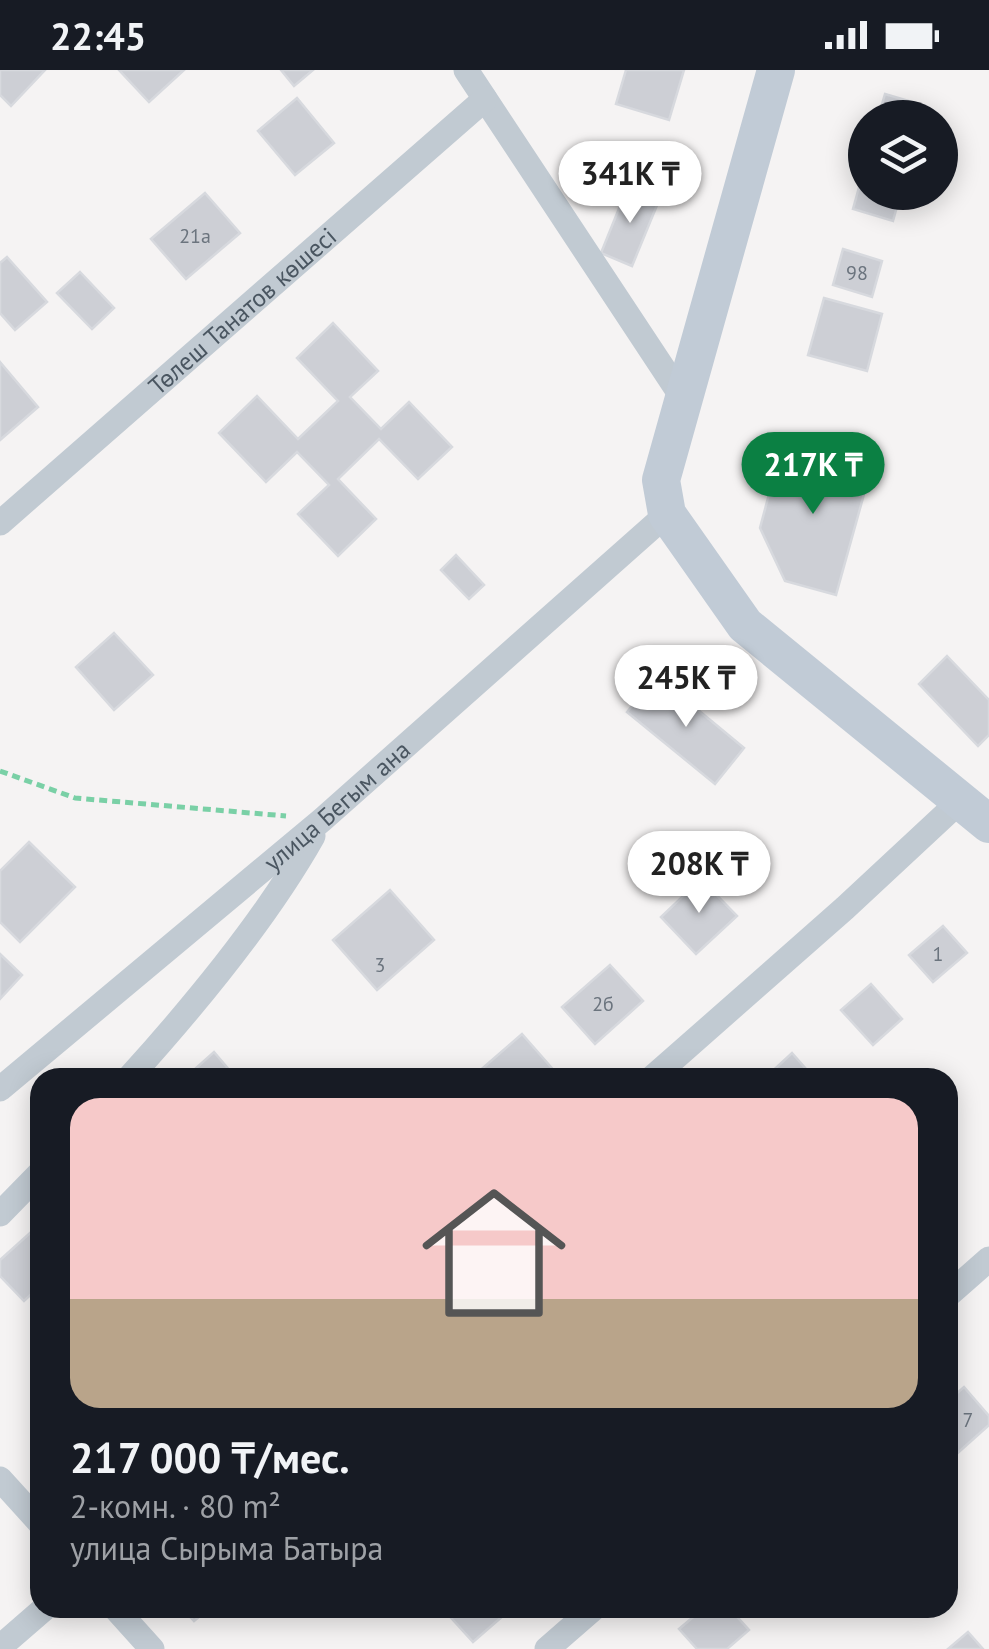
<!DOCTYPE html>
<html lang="ru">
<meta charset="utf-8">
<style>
body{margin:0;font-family:"PT Sans",sans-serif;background:#20242c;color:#f1f3f6;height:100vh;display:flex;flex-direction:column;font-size:38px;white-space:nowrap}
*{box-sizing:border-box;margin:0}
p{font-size:32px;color:#9ea1a6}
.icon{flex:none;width:55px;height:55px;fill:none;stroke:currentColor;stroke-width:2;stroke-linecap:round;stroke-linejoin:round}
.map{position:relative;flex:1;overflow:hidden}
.details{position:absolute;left:30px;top:998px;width:928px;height:550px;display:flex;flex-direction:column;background:#171b24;border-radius:30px;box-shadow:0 5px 25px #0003}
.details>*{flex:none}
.fabs{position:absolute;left:848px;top:30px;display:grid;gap:20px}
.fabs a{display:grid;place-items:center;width:110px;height:110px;border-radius:50%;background:#171b24;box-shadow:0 5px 25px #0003;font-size:50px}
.price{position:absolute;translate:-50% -85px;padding:0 22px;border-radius:35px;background:#fff;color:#222;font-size:32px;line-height:65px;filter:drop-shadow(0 2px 5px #0008)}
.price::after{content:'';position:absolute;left:50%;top:60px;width:30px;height:22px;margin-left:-15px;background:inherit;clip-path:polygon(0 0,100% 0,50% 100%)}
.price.current{background:#0b8043;color:#fff}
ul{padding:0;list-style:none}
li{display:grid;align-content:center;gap:20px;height:530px;padding:0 40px}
li span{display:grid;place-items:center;height:310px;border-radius:30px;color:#555}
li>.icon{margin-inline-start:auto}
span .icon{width:180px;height:180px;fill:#fffc;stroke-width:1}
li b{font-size:42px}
.status{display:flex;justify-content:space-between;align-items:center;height:70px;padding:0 50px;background:#171b24;direction:ltr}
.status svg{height:28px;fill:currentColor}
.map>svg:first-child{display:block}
.building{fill:#cdcfd5;stroke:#d7d9de;stroke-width:2.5}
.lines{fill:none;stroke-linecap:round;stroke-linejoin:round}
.path{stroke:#7ad0a6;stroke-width:5;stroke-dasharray:8 5;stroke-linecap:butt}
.street{stroke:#c1cad2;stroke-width:25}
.secondary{stroke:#c1cbd6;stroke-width:38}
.labels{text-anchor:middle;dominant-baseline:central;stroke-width:10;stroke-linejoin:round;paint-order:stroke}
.number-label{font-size:20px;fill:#6b747e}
.street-label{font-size:25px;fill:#4a5661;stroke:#fff}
</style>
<div class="status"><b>22:45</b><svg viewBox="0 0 49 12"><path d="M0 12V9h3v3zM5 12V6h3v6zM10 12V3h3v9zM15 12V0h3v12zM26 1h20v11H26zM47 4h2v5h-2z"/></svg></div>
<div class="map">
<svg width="989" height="1579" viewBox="0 0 989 1579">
<rect width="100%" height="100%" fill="#f5f3f3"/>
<g class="building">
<path d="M 0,0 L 45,0 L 11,36 L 0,25 Z"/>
<path d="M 119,0 L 184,0 L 149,32 Z"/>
<path d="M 281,0 L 313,0 L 294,16 Z"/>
<path d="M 626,0 L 684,0 L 669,50 L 616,34 Z"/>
<path d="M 885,24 L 926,36 L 923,48 L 878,48 Z"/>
<path d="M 297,28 L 334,73 L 295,105 L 258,61 Z"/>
<path d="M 863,103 L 865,122 L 901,122 L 893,151 L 853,139 Z"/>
<path d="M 628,116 L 660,128 L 632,196 L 601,183 Z"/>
<path d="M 205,123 L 240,163 L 186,209 L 151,169 Z"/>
<path d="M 843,179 L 882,191 L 872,227 L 833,215 Z"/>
<path d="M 7,187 L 47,232 L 15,260 L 0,243 L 0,193 Z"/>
<path d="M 80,202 L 114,238 L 92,259 L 57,223 Z"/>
<path d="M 824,228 L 882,244 L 867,301 L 808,285 Z"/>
<path d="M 333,253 L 378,301 L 350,327 L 381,359 L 409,332 L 452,377 L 418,409 L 379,369 L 338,409 L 376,449 L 338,486 L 298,444 L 329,415 L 297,382 L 266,412 L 219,363 L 257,326 L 298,369 L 338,331 L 297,288 Z"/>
<path d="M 0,292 L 38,337 L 0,370 Z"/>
<path d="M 782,375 L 871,399 L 836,525 L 785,511 L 760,458 Z"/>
<path d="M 456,485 L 484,515 L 469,529 L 441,500 Z"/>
<path d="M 114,563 L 153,605 L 114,640 L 76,597 Z"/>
<path d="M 947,586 L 989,630 L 989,665 L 978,676 L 919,614 Z"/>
<path d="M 657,606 L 744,678 L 715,714 L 627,642 Z"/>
<path d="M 29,772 L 75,817 L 20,872 L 0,852 L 0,801 Z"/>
<path d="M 701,809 L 737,846 L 696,884 L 661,847 Z"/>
<path d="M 390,820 L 434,870 L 377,920 L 333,870 Z"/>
<path d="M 943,856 L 967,883 L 933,912 L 909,885 Z"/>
<path d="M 0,884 L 22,905 L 0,929 Z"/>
<path d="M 610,895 L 643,931 L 595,974 L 562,937 Z"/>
<path d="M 871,914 L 902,949 L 873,975 L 841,940 Z"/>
<path d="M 522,964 L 558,1005 L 479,1008 L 476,1004 Z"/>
<path d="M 214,982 L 236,1008 L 185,1008 Z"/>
<path d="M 792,983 L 814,1008 L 765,1008 Z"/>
<path d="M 30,1163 L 40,1173 L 40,1216 L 24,1231 L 0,1206 L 0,1190 Z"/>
<path d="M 964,1317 L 989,1346 L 989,1355 L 952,1388 L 948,1382 L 948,1331 Z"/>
<path d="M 182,1538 L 210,1538 L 194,1551 Z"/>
<path d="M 446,1538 L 512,1538 L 473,1572 L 444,1540 Z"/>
<path d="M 704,1538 L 729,1538 L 749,1560 L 727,1579 L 697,1579 L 679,1559 Z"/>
<path d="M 968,1562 L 983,1579 L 948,1579 Z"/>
</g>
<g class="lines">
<path class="path" d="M 0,701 L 75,728 L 286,746"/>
<g class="street">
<path d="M 466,0 L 684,330"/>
<path id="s1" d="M 0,453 L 485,29"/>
<path d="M 129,1008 C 195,935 265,851 313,766"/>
<path d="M 652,1008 L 845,838 L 960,731"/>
<path id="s2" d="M 0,1019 L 322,750 L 667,444"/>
<path d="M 0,1144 L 40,1103"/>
<path d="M 948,1225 L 989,1189"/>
<path d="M 0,1409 L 40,1453"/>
<path d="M 115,1538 L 152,1579"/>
<path d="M 0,1577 L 45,1538"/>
<path d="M 547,1579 L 594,1538"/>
</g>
<path class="secondary" d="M 776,0 L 661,410 L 667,444 L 745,555 L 989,754"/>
</g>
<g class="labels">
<g class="number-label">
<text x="195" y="166">21а</text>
<text x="857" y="203">98</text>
<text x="938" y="884">1</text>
<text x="380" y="895">3</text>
<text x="603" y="934">2б</text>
<text x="968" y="1350">7</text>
</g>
<g class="street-label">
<text stroke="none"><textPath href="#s1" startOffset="322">Төлеш Танатов көшесі</textPath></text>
<text stroke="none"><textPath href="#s2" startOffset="440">улица Бегым ана</textPath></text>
</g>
</g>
</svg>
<div class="fabs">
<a><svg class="icon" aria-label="layers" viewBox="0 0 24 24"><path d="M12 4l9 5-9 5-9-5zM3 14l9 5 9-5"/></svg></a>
</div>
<b class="price" style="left:630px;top:156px">341K ₸</b>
<b class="price current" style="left:813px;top:447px">217K ₸</b>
<b class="price" style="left:686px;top:660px">245K ₸</b>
<b class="price" style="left:699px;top:846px">208K ₸</b>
<section class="details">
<ul>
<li><span style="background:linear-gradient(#f6c9c9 65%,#b9a48a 0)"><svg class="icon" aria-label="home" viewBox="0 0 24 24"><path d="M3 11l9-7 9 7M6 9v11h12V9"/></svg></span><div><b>217 000 ₸/мес.</b><p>2-комн. · 80 m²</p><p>улица Сырыма Батыра</p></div></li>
</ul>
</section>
</div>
